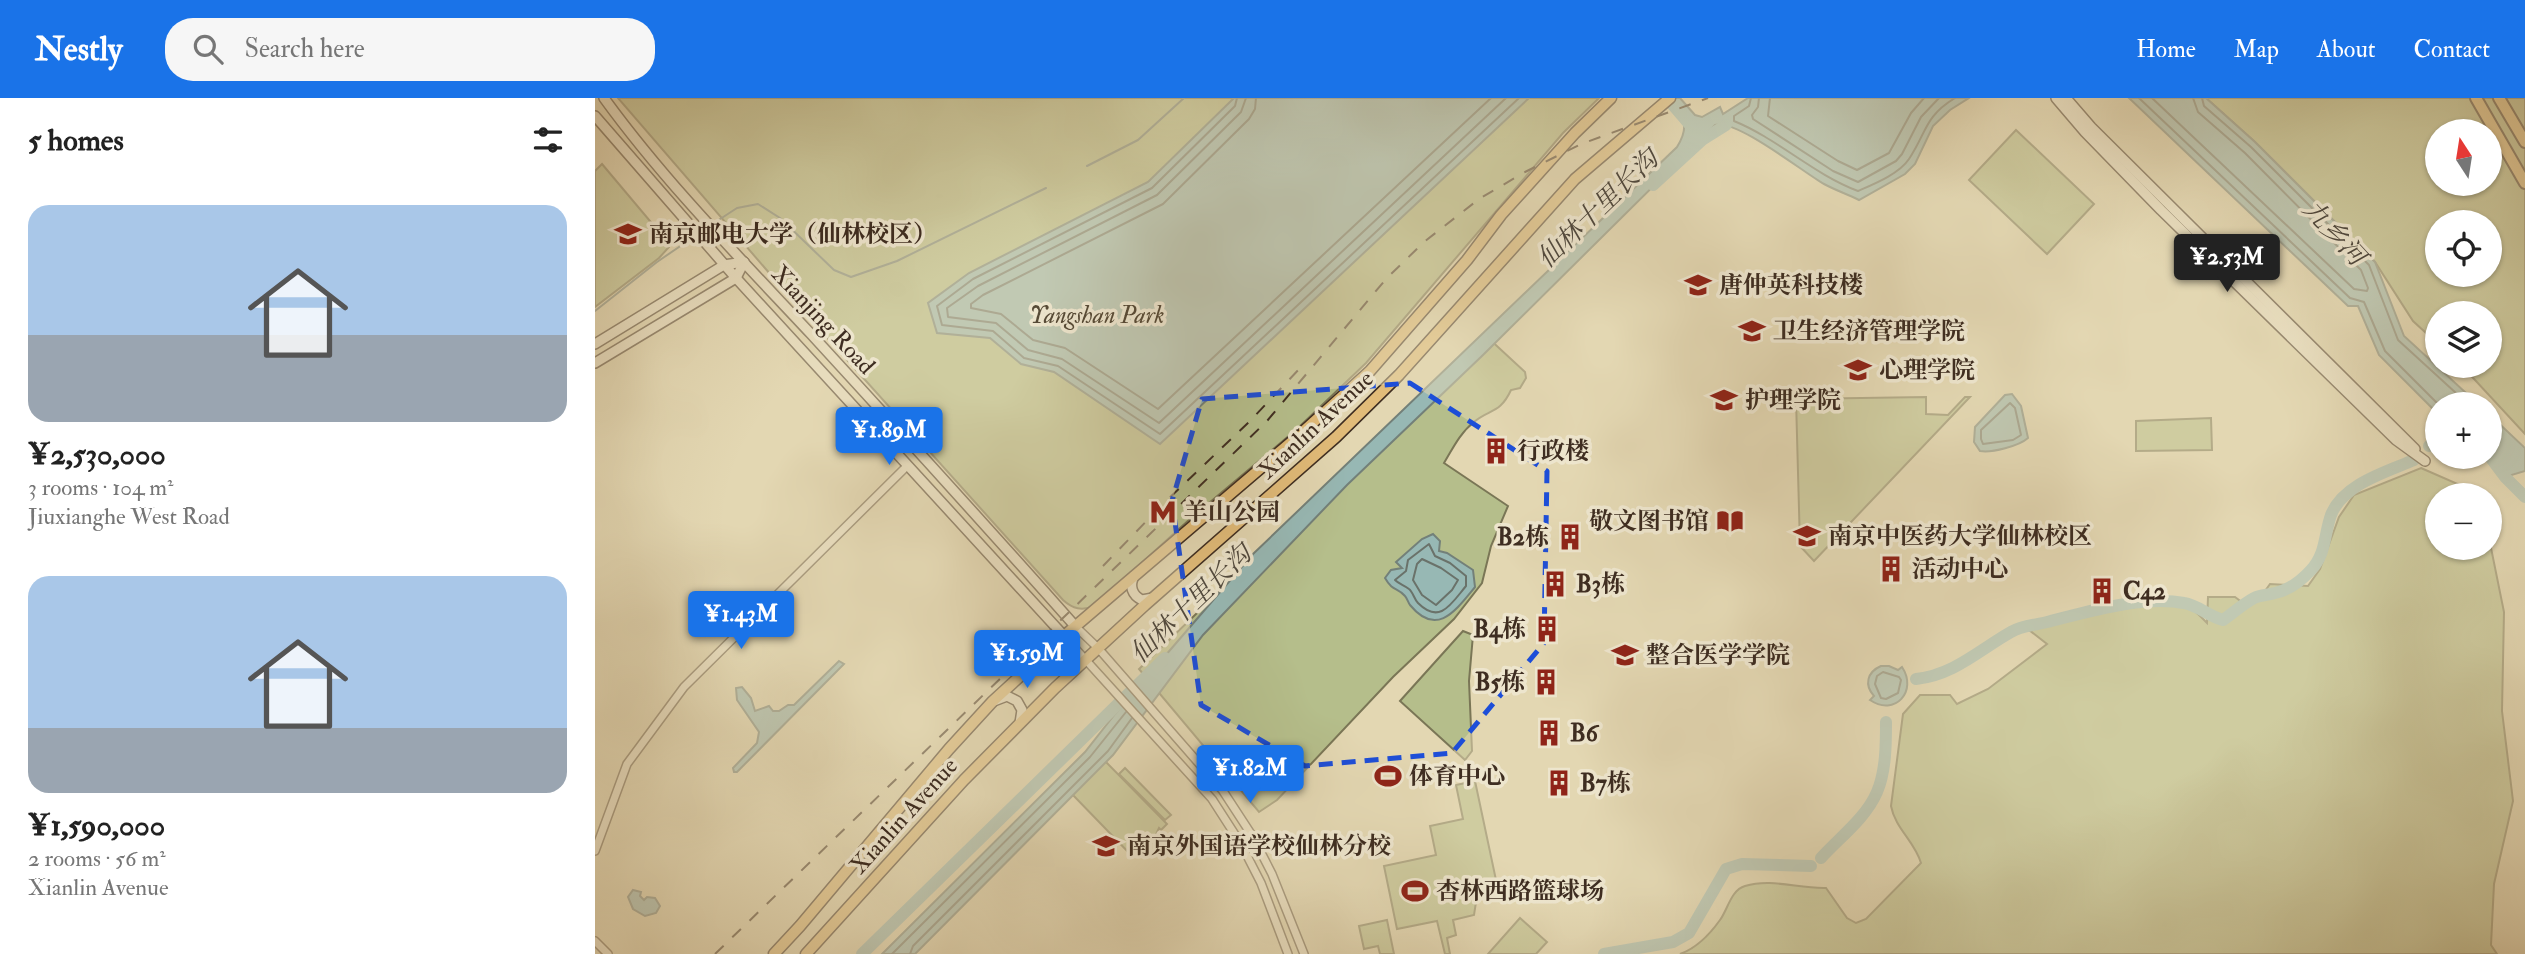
<!DOCTYPE html>
<meta charset="utf-8">
<style>
body{margin:0;font-family:"IM FELL Double Pica","Noto Serif SC",serif;background:#f6f6f6;color:#222;height:100vh;display:flex;flex-direction:column;font-size:26px;white-space:nowrap}
*{box-sizing:border-box;margin:0}
p{font-size:23px;color:#767676}
.icon{flex:none;width:38px;height:38px;fill:none;stroke:currentColor;stroke-width:2;stroke-linecap:round;stroke-linejoin:round}
.map{position:relative;flex:1;overflow:hidden}
.side{display:flex;flex-direction:column;background:#fff;width:595px}
.side>*{flex:none}
.needle{width:46px;rotate:348deg}
.controls{position:absolute;left:1830px;top:21px;display:grid;gap:14px}
.controls a{display:grid;place-items:center;width:77px;height:77px;border-radius:50%;background:#fff;box-shadow:0 2px 5px #0004;font-size:35px}
.price{position:absolute;translate:-50% -60px;padding:0 16px;border-radius:7px;background:#1a73e8;color:#fff;font-size:23px;line-height:46px;filter:drop-shadow(0 2px 4px #0008)}
.price::after{content:'';position:absolute;left:50%;top:42px;width:21px;height:16px;margin-left:-10px;background:inherit;clip-path:polygon(0 0,100% 0,50% 100%)}
.price.selected{background:#222;color:#fff}
ul{padding:0;list-style:none}
li{display:grid;align-content:center;gap:14px;height:371px;padding:0 28px}
li span{display:grid;place-items:center;height:217px;border-radius:21px;color:#555}
li>.icon{margin-inline-start:auto}
span .icon{width:126px;height:126px;fill:#fffc;stroke-width:1}
li b{font-size:30px}
h2{display:flex;justify-content:space-between;align-items:center;height:84px;padding:0 28px;font-size:30px}
header{display:flex;align-items:center;gap:42px;box-sizing:border-box;height:98px;padding:0 35px;background:#1a73e8;color:#fff}
header strong{font-size:33px}
nav{display:flex;gap:38px;margin-inline-start:auto;font-size:24px}
.search{width:490px;height:63px;background:#f6f6f6;display:flex;align-items:center;gap:18px;box-sizing:border-box;padding:0 24px;border-radius:28px;color:#767676;font-size:26px}
main{display:flex;flex:1;min-height:0}
.map>svg:first-child{display:block}
.green{fill:#b5be8b;stroke:#7a7656;stroke-width:2;fill-rule:evenodd}
.water{fill:#97b8b4;stroke:#738079;stroke-width:2}
.lines{fill:none;stroke-linecap:round;stroke-linejoin:round}
.shore{stroke:#6a726a;stroke-width:2}
.stream{stroke:#738079;stroke-width:2}
.river{stroke:#97b8b4;stroke-width:12}
.tertiary-casing{stroke:#675845;stroke-width:10}
.secondary-casing{stroke:#3e2d21;stroke-width:12}
.primary-casing{stroke:#3e2d21;stroke-width:13}
.motorway-casing{stroke:#3e2d21;stroke-width:14}
.tertiary{stroke:#ede5cd;stroke-width:7}
.secondary{stroke:#ede5cd;stroke-width:9}
.primary{stroke:#e2bc79;stroke-width:10}
.motorway{stroke:#e2bc79;stroke-width:10}
.rail{stroke:#3e2d21;stroke-width:2;stroke-dasharray:12 12;stroke-linecap:butt}
.marked{fill:none;stroke:#1d4ed8;stroke-width:5;stroke-dasharray:14 9;stroke-linejoin:round}
.labels{text-anchor:middle;dominant-baseline:central;stroke-width:7;stroke-linejoin:round;paint-order:stroke}
.poi-label{font-size:24px;font-weight:bold;fill:#3e2d21;stroke:#ede5cd;text-anchor:start}
.park-label{font-size:24px;font-style:italic;fill:#564a36;stroke:#ede5cd}
.street-label{font-size:24px;fill:#3e2d21;stroke:#ede5cd}
.water-label{font-size:26px;font-style:italic;fill:#50493e;stroke:#ede5cd}
</style>
<header>
<strong>Nestly</strong>
<div class="search"><svg class="icon" aria-label="search" viewBox="0 0 24 24"><circle cx="10" cy="10" r="6"/><path d="M15 15l6 6"/></svg>Search here</div>
<nav><a>Home</a><a>Map</a><a>About</a><a>Contact</a></nav>
</header>
<main>
<section class="side">
<h2>5 homes<svg class="icon" aria-label="filters" viewBox="0 0 24 24"><path d="M4 7h16M4 17h16"/><circle cx="9" cy="7" r="2"/><circle cx="15" cy="17" r="2"/></svg></h2>
<ul>
<li><span style="background:linear-gradient(#a9c7e8 60%,#9aa5b1 0)"><svg class="icon" aria-label="home" viewBox="0 0 24 24"><path d="M3 11l9-7 9 7M6 9v11h12V9"/></svg></span><div><b>¥2,530,000</b><p>3 rooms · 104 m²</p><p>Jiuxianghe West Road</p></div></li>
<li><span style="background:linear-gradient(#a9c7e8 70%,#9aa5b1 0)"><svg class="icon" aria-label="home" viewBox="0 0 24 24"><path d="M3 11l9-7 9 7M6 9v11h12V9"/></svg></span><div><b>¥1,590,000</b><p>2 rooms · 56 m²</p><p>Xianlin Avenue</p></div></li>
</ul>
</section>
<div class="map">
<svg width="1930" height="856" viewBox="0 0 1930 856">
<rect width="100%" height="100%" fill="#e3d7b2"/>
<filter id="stains"><feTurbulence type="fractalNoise" baseFrequency=".00286" numOctaves="4"/><feColorMatrix values="0 0 0 0 .2 0 0 0 0 .09 0 0 0 0 .02 0 0 0 .5 -.17"/></filter>
<radialGradient id="worn" r=".72"><stop offset=".6" stop-color="#630" stop-opacity="0"/><stop offset="1" stop-color="#630" stop-opacity=".3"/></radialGradient>
<g class="green">
<path d="M 23,0 L 1004,0 L 968,35 L 771,265 L 702,331 L 595,421 L 499,508 C 487,513 478,511 468,502 L 182,184 Z"/>
<path d="M 1611,0 L 1930,0 L 1930,336 L 1867,268 L 1895,268 L 1895,215 L 1843,215 L 1843,246 L 1818,223 L 1780,164 L 1660,44 ZM 1843,33 L 1895,33 L 1895,86 L 1843,86 ZM 1843,124 L 1895,124 L 1895,177 L 1843,177 Z"/>
<path d="M 1421,32 L 1499,106 L 1452,156 L 1374,82 Z"/>
<path d="M 7,66 L 71,142 L 74,149 L 64,160 L 0,209 L 0,73 Z"/>
<path d="M 890,237 L 930,274 L 931,280 L 925,290 L 916,292 C 905,316 894,311 879,324 C 865,335 858,350 849,365 L 913,408 L 896,448 L 887,485 L 859,521 L 798,579 L 682,702 L 664,714 L 544,571 Z"/>
<path d="M 1331,299 L 1331,316 L 1353,317 L 1370,299 L 1375,299 L 1219,463 L 1205,448 L 1201,301 Z"/>
<path d="M 1616,320 L 1617,352 L 1541,353 L 1541,323 Z"/>
<path d="M 1826,370 L 1865,387 L 1873,397 L 1843,397 L 1843,450 L 1895,450 L 1895,445 L 1909,514 L 1907,613 L 1918,703 L 1899,786 L 1896,847 L 1902,856 L 1085,856 C 1102,850 1115,836 1125,822 C 1133,811 1136,792 1150,788 C 1177,780 1204,791 1231,790 L 1252,820 L 1261,825 L 1271,821 L 1326,765 C 1320,744 1300,730 1296,708 L 1308,616 L 1325,597 L 1355,597 L 1362,606 L 1393,591 L 1452,546 L 1434,532 C 1471,523 1549,502 1586,507 C 1598,509 1604,517 1612,525 L 1613,499 L 1640,499 L 1648,505 L 1670,493 L 1675,486 L 1713,488 L 1725,471 L 1744,419 L 1759,397 Z"/>
<path d="M 868,533 L 878,537 L 874,583 L 877,653 L 870,662 L 805,603 Z"/>
<path d="M 509,662 L 572,726 L 566,732 L 564,730 L 557,745 L 542,752 L 543,754 L 538,759 L 475,694 Z"/>
<path d="M 530,670 L 576,717 L 570,722 L 524,676 Z"/>
<path d="M 880,683 L 901,782 L 884,785 L 879,817 L 858,822 L 861,837 L 852,840 L 855,856 L 850,856 L 842,823 L 802,831 L 789,768 L 841,757 L 835,728 L 868,721 L 861,687 Z"/>
<path d="M 925,820 L 952,844 L 941,856 L 893,856 Z"/>
<path d="M 792,822 L 799,856 L 785,856 L 783,848 L 769,851 L 764,828 Z"/>
</g>
<g class="water">
<path d="M 639,0 L 934,0 L 565,346 L 459,274 L 426,266 L 395,240 L 342,235 L 333,205 L 374,175 L 553,84 Z"/>
<path d="M 1073,0 L 1085,0 L 1100,17 L 1107,19 L 1125,9 L 1128,16 L 1153,0 L 1374,0 L 1355,12 L 1338,28 L 1320,66 L 1310,76 L 1264,102 C 1252,96 1240,92 1229,86 C 1208,74 1140,20 1120,27 L 888,257 L 752,387 L 608,537 L 518,657 L 320,856 L 287,856 L 490,654 L 520,616 L 657,457 L 1082,49 C 1096,27 1088,17 1073,0 Z"/>
<path d="M 1534,0 L 1611,0 L 1660,44 L 1780,164 L 1809,238 L 1883,306 L 1843,306 L 1843,316 L 1784,257 L 1763,208 L 1753,208 Z"/>
<path d="M 1417,296 L 1426,308 L 1433,340 C 1424,348 1397,355 1385,353 L 1379,344 L 1380,329 L 1410,297 Z"/>
<path d="M 1895,317 L 1930,350 L 1930,373 L 1910,379 L 1888,359 L 1895,359 Z"/>
<path d="M 838,436 L 845,443 L 844,453 L 852,455 L 878,472 L 880,489 C 861,512 842,540 815,507 C 813,504 812,500 810,498 C 802,489 798,494 790,480 L 796,472 L 807,470 L 801,464 L 827,441 Z"/>
<path d="M 244,563 L 249,566 L 142,674 L 139,674 L 138,670 L 162,645 L 164,634 L 142,602 L 141,590 L 147,589 L 156,600 L 160,613 L 174,608 L 178,613 L 184,613 L 193,607 L 199,607 Z"/>
<path d="M 1286,568 L 1294,568 L 1303,572 L 1307,569 C 1323,593 1300,619 1275,602 L 1279,598 C 1269,587 1272,574 1286,568 Z"/>
<path d="M 38,792 L 46,794 L 45,798 L 49,802 L 52,799 L 60,800 L 65,808 L 61,815 L 50,818 L 38,811 L 33,799 Z"/>
</g>
<g class="lines">
<g class="shore">
<path d="M 642,0 L 640,8 L 557,90 L 378,181 L 342,208 L 347,227 L 398,233 L 429,260 L 463,268 L 565,336 L 924,0"/>
<path d="M 651,0 L 646,14 L 562,97 L 383,188 L 352,210 L 353,219 L 401,225 L 433,252 L 467,261 L 564,325 L 911,0"/>
<path d="M 661,0 L 660,11 L 654,21 L 568,106 L 388,197 L 376,206 L 376,210 L 406,216 L 438,242 L 470,250 L 563,311 L 896,0"/>
<path d="M 1156,0 L 1154,8 L 1139,18 L 1139,23 C 1183,41 1218,76 1263,93 C 1279,86 1304,76 1314,61 C 1332,34 1329,19 1360,0"/>
<path d="M 1164,0 L 1163,9 L 1157,17 L 1158,21 L 1238,73 L 1263,84 L 1301,63 L 1307,56 L 1326,19 L 1344,0"/>
<path d="M 1175,0 L 1173,18 L 1243,63 L 1262,72 L 1294,55 L 1316,15 L 1329,0"/>
<path d="M 1544,0 L 1755,200 L 1769,204 L 1790,253 L 1843,306"/>
<path d="M 1557,0 L 1759,191 L 1772,193 L 1773,190 L 1766,172 L 1650,55 L 1603,14 L 1598,0"/>
<path d="M 1607,0 L 1609,8 L 1656,49 L 1774,167 L 1803,242 L 1873,306"/>
<path d="M 1415,305 L 1420,310 L 1426,337 L 1418,342 L 1388,346 L 1386,341 L 1386,332 Z"/>
<path d="M 834,446 L 840,458 L 855,465 L 871,478 L 871,488 C 856,506 845,527 823,505 C 819,501 818,494 814,491 C 809,487 804,486 800,482 L 811,473 L 813,462 Z"/>
<path d="M 827,461 L 846,470 L 863,482 L 857,492 L 841,507 L 827,497 L 818,482 L 822,466 Z"/>
<path d="M 1288,574 L 1304,579 L 1306,582 L 1303,595 L 1291,601 L 1286,600 L 1280,586 L 1282,578 Z"/>
<path d="M 297,856 L 495,659 L 531,614"/>
<path d="M 315,856 L 318,848 L 513,653 L 537,620"/>
</g>
<g class="stream">
<path d="M 492,68 L 543,42 L 589,0"/>
<path d="M 119,125 L 142,110 L 163,106 L 185,120 L 239,172 L 256,179 L 302,163 L 451,90"/>
<path d="M 0,213 L 62,164 L 100,138"/>
</g>
<g class="river">
<path d="M 1072,0 L 1096,28"/>
<path d="M 1058,87 L 1107,42 L 1131,27"/>
<path d="M 1834,348 L 1843,339"/>
<path d="M 1895,359 L 1910,379 L 1930,399"/>
<path d="M 1321,581 C 1359,577 1384,552 1416,534 C 1426,528 1440,527 1452,524 C 1492,514 1548,497 1589,505 C 1603,507 1613,518 1628,522 C 1638,515 1648,506 1659,500 C 1665,497 1673,497 1680,495 C 1694,492 1706,483 1716,472 C 1731,456 1729,437 1736,417 C 1748,386 1791,374 1819,362"/>
<path d="M 1226,760 C 1244,740 1271,720 1282,694 C 1291,673 1291,646 1291,624"/>
<path d="M 267,856 L 570,560"/>
<path d="M 1009,856 L 1078,844 L 1094,835 L 1131,771 L 1147,766 L 1216,768"/>
</g>
<g class="tertiary-casing">
<g id="tertiary">
<path d="M 480,528 L 503,550 L 628,693 L 658,739 L 677,776 L 709,856"/>
<path d="M 469,538 L 617,701 L 646,746 L 666,785 L 693,856"/>
<path d="M 0,753 L 32,666 L 89,589 L 312,368"/>
<path d="M 0,843 L 13,856"/>
</g>
</g>
<g class="secondary-casing">
<g id="secondary">
<path d="M 9,0 C 70,84 145,160 216,236 C 305,333 393,430 480,528"/>
<path d="M 1461,0 L 1490,34 L 1566,112 L 1801,342 L 1830,363"/>
<path d="M 1471,0 L 1496,29 L 1820,351"/>
<path d="M 0,18 L 141,180 L 469,538"/>
<path d="M 0,246 L 129,167 L 149,164"/>
<path d="M 0,265 L 141,180 L 149,164"/>
<path d="M 539,478 C 534,488 537,497 547,502 L 558,500"/>
<path d="M 399,603 L 412,598 L 422,603 L 427,612 L 425,625"/>
</g>
</g>
<g class="primary-casing">
<g id="primary">
<path d="M 179,856 L 205,828 L 354,651 L 398,603 L 469,538 L 701,340 L 775,273 L 872,162 L 906,117 L 980,35 L 1016,0"/>
<path d="M 211,856 L 369,682 L 460,590 L 550,507 L 741,339 L 804,277 L 980,81 L 1075,0"/>
</g>
</g>
<g class="motorway-casing">
<g id="motorway">
<path d="M 1881,0 L 1930,85"/>
<path d="M 1904,0 L 1930,44"/>
</g>
</g>
<use href="#tertiary" class="tertiary"/>
<use href="#secondary" class="secondary"/>
<use href="#primary" class="primary"/>
<use href="#motorway" class="motorway"/>
<g class="rail">
<path d="M 508,468 L 569,405 L 654,324 L 708,267"/>
<path d="M 120,856 L 672,323 L 791,181 L 829,144 L 884,101 L 930,74 L 986,46 L 1113,0"/>
</g>
</g>
<path d="M0 0H1930V856H0ZM 815,285 L 952,373 L 949,545 L 857,655 L 710,668 L 606,607 L 577,403 L 607,301 Z" fill="#e3d7b2" fill-opacity=".55" fill-rule="evenodd"/>
<path class="marked" d="M 815,285 L 952,373 L 949,545 L 857,655 L 710,668 L 606,607 L 577,403 L 607,301 Z"/>
<defs>
<g id="university-bare" transform="scale(2.1)"><path d="M0-5L7-2L0 1L-7-2ZM-4 1L0 2.5L4 1V4Q0 6-4 4Z" fill="#8f2418" stroke="#ede5cd" stroke-width="2.5" paint-order="stroke"/></g>
<g id="school-bare" transform="scale(2.1)"><path d="M0-5L7-2L0 1L-7-2ZM-4 1L0 2.5L4 1V4Q0 6-4 4Z" fill="#8f2418" stroke="#ede5cd" stroke-width="2.5" paint-order="stroke"/></g>
<g id="building-bare" transform="scale(2.1)"><path d="M-4-6H4V6H1V3H-1V6H-4ZM-2.5-4.3h1.7v1.8h-1.7ZM.8-4.3h1.7v1.8H.8ZM-2.5-1h1.7V.8h-1.7ZM.8-1h1.7V.8H.8Z" fill="#8f2418" stroke="#ede5cd" stroke-width="2.5" paint-order="stroke"/></g>
<g id="metro-bare" transform="scale(2.1)"><path d="M-5.5 5V-5H-3L0 0L3-5H5.5V5H3V-.5L0 4L-3-.5V5Z" fill="#8f2418" stroke="#ede5cd" stroke-width="2.5" paint-order="stroke"/></g>
<g id="library-bare" transform="scale(2.1)"><path d="M-6-4Q-3-5.5-.7-3.5V5Q-3 3-6 4ZM6-4Q3-5.5 .7-3.5V5Q3 3 6 4Z" fill="#8f2418" stroke="#ede5cd" stroke-width="2.5" paint-order="stroke"/></g>
<g id="stadium-bare" transform="scale(2.1)"><path d="M0-5a6.5 5 0 1 0 0 10a6.5 5 0 1 0 0-10ZM-3.5-1.8h7v3.6h-7Z" fill="#8f2418" stroke="#ede5cd" stroke-width="2.5" paint-order="stroke"/></g>
</defs>
<g fill-rule="evenodd">
<use href="#university-bare" x="33" y="136"/>
<use href="#school-bare" x="1103" y="187"/>
<use href="#school-bare" x="1157" y="233"/>
<use href="#school-bare" x="1263" y="272"/>
<use href="#school-bare" x="1129" y="302"/>
<use href="#building-bare" x="901" y="353"/>
<use href="#metro-bare" x="568" y="414"/>
<use href="#library-bare" x="1135" y="423"/>
<use href="#university-bare" x="1212" y="438"/>
<use href="#building-bare" x="975" y="439"/>
<use href="#building-bare" x="1296" y="471"/>
<use href="#building-bare" x="960" y="486"/>
<use href="#building-bare" x="1507" y="493"/>
<use href="#building-bare" x="952" y="531"/>
<use href="#school-bare" x="1030" y="557"/>
<use href="#building-bare" x="951" y="584"/>
<use href="#building-bare" x="954" y="635"/>
<use href="#stadium-bare" x="793" y="678"/>
<use href="#building-bare" x="964" y="685"/>
<use href="#school-bare" x="511" y="748"/>
<use href="#stadium-bare" x="820" y="793"/>
</g>
<g class="labels">
<g class="poi-label">
<text x="54" y="136">南京邮电大学（仙林校区）</text>
<text x="1124" y="187">唐仲英科技楼</text>
<text x="1178" y="233">卫生经济管理学院</text>
<text x="1284" y="272">心理学院</text>
<text x="1150" y="302">护理学院</text>
<text x="922" y="353">行政楼</text>
<text x="589" y="414">羊山公园</text>
<text x="1114" y="423" text-anchor="end">敬文图书馆</text>
<text x="1233" y="438">南京中医药大学仙林校区</text>
<text x="954" y="439" text-anchor="end">B2栋</text>
<text x="1317" y="471">活动中心</text>
<text x="981" y="486">B3栋</text>
<text x="1528" y="493">C42</text>
<text x="931" y="531" text-anchor="end">B4栋</text>
<text x="1051" y="557">整合医学学院</text>
<text x="930" y="584" text-anchor="end">B5栋</text>
<text x="975" y="635">B6</text>
<text x="814" y="678">体育中心</text>
<text x="985" y="685">B7栋</text>
<text x="532" y="748">南京外国语学校仙林分校</text>
<text x="841" y="793">杏林西路篮球场</text>
</g>
<g class="park-label">
<text x="502" y="217">Yangshan Park</text>
</g>
<g class="street-label">
<text transform="translate(228 222) rotate(47)">Xianjing Road</text>
<text transform="translate(721 327) rotate(-43)">Xianlin Avenue</text>
<text transform="translate(309 718) rotate(-48)">Xianlin Avenue</text>
</g>
<g class="water-label">
<text transform="translate(1003 111) rotate(-44)">仙林十里长沟</text>
<text transform="translate(1739 135) rotate(47)">九乡河</text>
<text transform="translate(596 506) rotate(-44)">仙林十里长沟</text>
</g>
</g>
<rect width="100%" height="100%" filter="url(#stains)"/>
<rect width="100%" height="100%" fill="url(#worn)"/>
</svg>
<div class="controls">
<a><svg class="needle" viewBox="-14 -14 28 28"><path d="M0-13l5 13h-10z" fill="#e53935"/><path d="M0 13l5-13h-10z" fill="#767676"/></svg></a>
<a><svg class="icon" aria-label="locate" viewBox="0 0 24 24"><circle cx="12" cy="12" r="6"/><path d="M12 2v4M12 18v4M2 12h4M18 12h4"/></svg></a>
<a><svg class="icon" aria-label="layers" viewBox="0 0 24 24"><path d="M12 4l9 5-9 5-9-5zM3 14l9 5 9-5"/></svg></a>
<a>+</a>
<a>−</a>
</div>
<b class="price selected" style="left:1632px;top:196px">¥2.53M</b>
<b class="price" style="left:294px;top:369px">¥1.89M</b>
<b class="price" style="left:146px;top:553px">¥1.43M</b>
<b class="price" style="left:432px;top:592px">¥1.59M</b>
<b class="price" style="left:655px;top:707px">¥1.82M</b>
</div>
</main>
